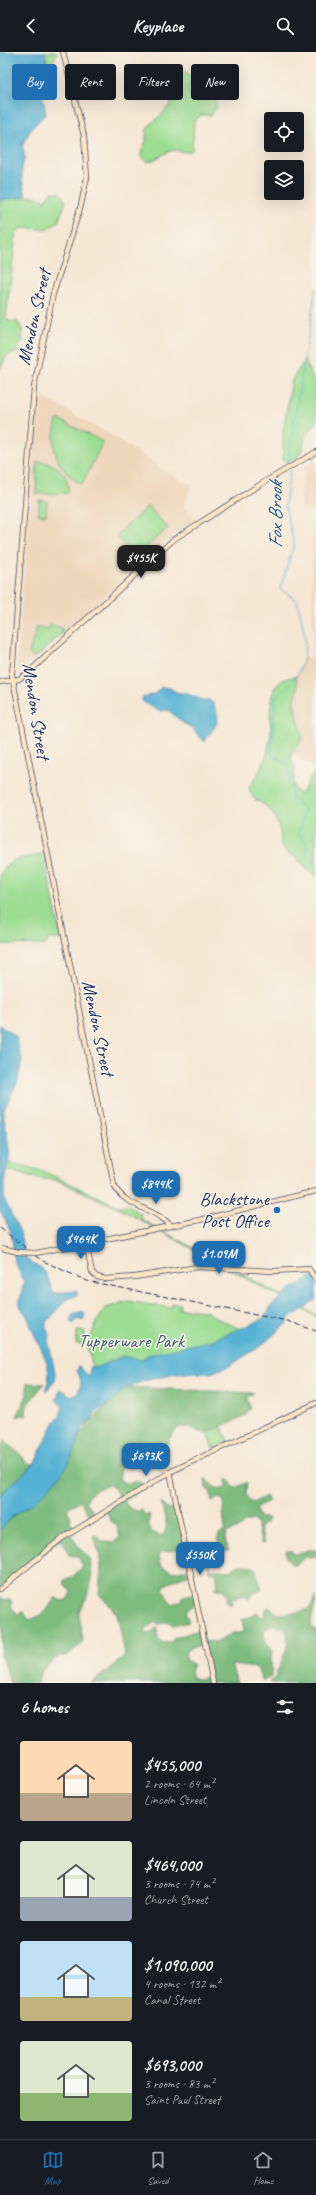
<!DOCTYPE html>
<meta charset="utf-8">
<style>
body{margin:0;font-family:Caveat,sans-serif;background:#20242c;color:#f1f3f6;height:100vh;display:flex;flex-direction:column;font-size:15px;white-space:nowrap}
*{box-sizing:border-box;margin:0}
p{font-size:13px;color:#9ea1a6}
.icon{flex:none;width:22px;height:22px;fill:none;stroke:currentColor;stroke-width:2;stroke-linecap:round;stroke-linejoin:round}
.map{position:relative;height:1631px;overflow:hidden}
.details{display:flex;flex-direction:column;background:#171b24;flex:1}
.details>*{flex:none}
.guide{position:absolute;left:12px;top:12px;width:292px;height:36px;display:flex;gap:8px}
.controls{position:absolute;left:264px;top:60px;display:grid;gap:8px}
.controls a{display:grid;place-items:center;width:40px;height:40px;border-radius:4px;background:#171b24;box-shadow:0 4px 16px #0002;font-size:20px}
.price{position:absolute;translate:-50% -34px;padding:0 9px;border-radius:8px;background:#1f6fb2;color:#fff;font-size:13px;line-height:26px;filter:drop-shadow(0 1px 2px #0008)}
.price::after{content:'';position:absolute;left:50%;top:24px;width:12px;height:9px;margin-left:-6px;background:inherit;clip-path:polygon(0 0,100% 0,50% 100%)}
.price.active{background:#222;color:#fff}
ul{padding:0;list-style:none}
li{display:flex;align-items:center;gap:12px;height:100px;padding:0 20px}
li span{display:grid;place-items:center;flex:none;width:112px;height:80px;border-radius:4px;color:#555}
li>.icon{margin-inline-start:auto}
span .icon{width:48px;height:48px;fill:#fffc;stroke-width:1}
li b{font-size:17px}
h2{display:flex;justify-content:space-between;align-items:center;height:48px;padding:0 20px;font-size:17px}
.chip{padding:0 14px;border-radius:4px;background:#171b24;box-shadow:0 4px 16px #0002;font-size:14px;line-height:36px}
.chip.active{background:#1f6fb2;color:#fff}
header{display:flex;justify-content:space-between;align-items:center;height:52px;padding:0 20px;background:#171b24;font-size:18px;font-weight:800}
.tabs{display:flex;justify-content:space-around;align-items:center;height:56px;border-top:1px solid #363941;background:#171b24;font-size:11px;color:#9ea1a6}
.tabs a{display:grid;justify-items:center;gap:2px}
.tabs .active{color:#1f6fb2}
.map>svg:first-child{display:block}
.built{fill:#eed7bb}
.green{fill:#9cdd93;stroke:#5c8678}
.forest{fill:#7dbc7d;stroke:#4c766e;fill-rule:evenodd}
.water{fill:#56b2d4;stroke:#387099}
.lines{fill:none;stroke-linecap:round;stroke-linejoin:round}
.stream{stroke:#56b2d4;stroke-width:1}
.secondary-casing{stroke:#3c4b70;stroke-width:6}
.secondary{stroke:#fde5c5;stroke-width:4.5}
.rail{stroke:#1b2f5e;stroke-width:1;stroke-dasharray:6 3;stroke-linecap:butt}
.secondary-bridge-casing{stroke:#3c4b70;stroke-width:6;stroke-linecap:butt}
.secondary-bridge{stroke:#fde5c5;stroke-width:4.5}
.poi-dot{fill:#1f6fb2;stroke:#f7f3e8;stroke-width:1.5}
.labels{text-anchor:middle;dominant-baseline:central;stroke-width:3;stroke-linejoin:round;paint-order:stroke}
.street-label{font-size:19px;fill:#1b2f5e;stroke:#f7f3e8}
.poi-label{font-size:19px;fill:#1b2f5e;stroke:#f7f3e8;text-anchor:end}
.park-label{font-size:19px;fill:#3b5a6b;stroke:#f7f3e8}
.water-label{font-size:20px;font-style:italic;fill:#2d5681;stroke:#f7f3e8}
</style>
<header><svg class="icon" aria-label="back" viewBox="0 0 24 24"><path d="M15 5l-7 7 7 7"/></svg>Keyplace<svg class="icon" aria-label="search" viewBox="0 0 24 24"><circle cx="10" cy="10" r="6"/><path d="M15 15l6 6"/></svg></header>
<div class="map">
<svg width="316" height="1631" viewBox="0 0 316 1631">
<rect width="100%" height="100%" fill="#f7f3e8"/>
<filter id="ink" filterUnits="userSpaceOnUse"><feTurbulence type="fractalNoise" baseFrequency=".025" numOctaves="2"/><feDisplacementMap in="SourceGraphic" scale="8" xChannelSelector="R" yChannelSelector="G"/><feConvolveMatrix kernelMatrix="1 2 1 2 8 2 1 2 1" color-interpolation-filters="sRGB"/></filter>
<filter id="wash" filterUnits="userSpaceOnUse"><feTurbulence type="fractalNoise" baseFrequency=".012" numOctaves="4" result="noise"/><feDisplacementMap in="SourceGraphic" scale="16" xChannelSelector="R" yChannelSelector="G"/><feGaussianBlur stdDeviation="0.9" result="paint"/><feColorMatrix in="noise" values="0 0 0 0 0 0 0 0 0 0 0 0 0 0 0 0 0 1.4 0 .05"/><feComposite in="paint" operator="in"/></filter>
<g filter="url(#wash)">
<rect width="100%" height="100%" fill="#f6e7d4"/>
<g class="built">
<path d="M 38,342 L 114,385 L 184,431 L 192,431 L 184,455 L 195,467 L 165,489 L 22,619 L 17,616 L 17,610 Z"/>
<path d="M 316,406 L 316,458 L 300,455 L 305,414 Z"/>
<path d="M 316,464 L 316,715 L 273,691 L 303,606 L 313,605 L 312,494 Z"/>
</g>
<g class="green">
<path d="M 45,0 L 57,0 L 53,10 L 47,12 Z"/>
<path d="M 178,15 L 192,24 L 189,37 L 190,43 L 200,43 L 205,38 C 213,42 216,46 217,55 L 211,63 L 201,63 L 194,69 L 192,98 C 184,103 177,96 170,99 C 162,102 154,110 146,110 L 141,103 C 141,98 143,97 145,92 C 147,86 145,79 149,74 C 156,66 165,61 171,51 C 177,40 171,25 178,15 Z"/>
<path d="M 51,140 L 60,141 L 66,149 L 58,170 L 48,177 L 20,176 L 16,182 L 6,266 L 9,269 L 18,270 L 22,277 L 23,290 L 19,293 L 18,300 L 7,303 L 0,317 L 0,148 L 34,144 L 45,149 Z"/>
<path d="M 305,308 L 316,335 L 316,371 L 305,384 L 303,396 L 296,407 L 285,410 L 283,408 L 283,379 L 292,328 Z"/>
<path d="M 58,367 L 103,390 L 82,432 C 57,420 47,393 58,367 Z"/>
<path d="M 37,410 C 56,409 70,423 68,441 L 36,442 Z"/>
<path d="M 39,448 L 47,449 L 46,463 L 39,463 Z"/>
<path d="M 148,454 L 168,476 L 135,505 L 116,484 Z"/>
<path d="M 50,572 L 63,577 L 61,578 L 63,581 L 36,605 L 32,605 L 29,601 L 37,575 L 48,578 Z"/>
<path d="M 296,624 L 298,637 L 294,652 L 302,682 L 300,691 L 291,702 L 291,707 L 295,715 L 293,734 L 298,741 L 302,740 L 316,718 L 316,825 C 308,820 304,813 297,807 C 291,802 285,800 280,792 C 283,782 277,765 269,757 C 259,747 254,752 249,735 L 259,721 L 266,705 L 271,682 L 270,661 L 274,636 L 284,627 Z"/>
<path d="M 44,802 L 61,887 L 49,887 L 45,893 L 0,892 L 0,824 L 8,812 L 14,808 Z"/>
<path d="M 0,1108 L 43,1119 L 120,1155 L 128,1154 L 141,1162 L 142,1168 L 306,1257 L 316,1263 L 316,1265 L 126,1160 L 83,1140 L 56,1128 L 42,1127 L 0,1116 Z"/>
<path d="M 127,1249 L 171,1256 L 172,1251 L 180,1252 L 179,1257 L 206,1259 L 218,1267 L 245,1279 L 103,1325 L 93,1315 L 87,1295 L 96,1271 L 106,1256 Z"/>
<path d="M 77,1279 L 85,1279 L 84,1292 L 76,1292 Z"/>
<path d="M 217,1365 L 228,1389 L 213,1396 L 203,1374 Z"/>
</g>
<g class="forest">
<path d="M 27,1331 L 44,1332 L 27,1353 L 26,1364 L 22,1363 L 17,1365 L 27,1343 Z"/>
<path d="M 126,1335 L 254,1341 L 248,1344 L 247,1348 L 251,1357 L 247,1359 L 246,1363 L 209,1380 L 199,1380 L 190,1375 L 179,1375 C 172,1383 164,1390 166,1403 L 164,1406 L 159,1400 L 150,1403 L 147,1401 L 130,1412 L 128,1407 L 122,1410 L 119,1428 L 128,1432 L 139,1428 L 143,1436 L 124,1449 C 129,1457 134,1460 142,1458 L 144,1463 L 150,1463 L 148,1472 L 152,1480 L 161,1484 C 172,1477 163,1461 161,1450 L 166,1457 L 178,1456 L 185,1496 L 161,1500 L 159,1504 L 162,1515 L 173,1520 L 190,1517 L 191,1523 L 183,1524 L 165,1533 L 163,1537 L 169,1549 L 172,1552 L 182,1549 L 183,1544 L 194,1542 L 195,1552 L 185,1560 L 189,1570 L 173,1574 L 168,1570 L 158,1572 L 155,1570 L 146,1577 L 145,1581 L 150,1582 L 157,1575 L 158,1586 L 163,1591 L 172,1590 L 174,1586 L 202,1577 L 205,1590 L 220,1589 L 232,1581 L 242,1581 L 244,1578 L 242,1567 L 252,1564 L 256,1559 L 262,1566 L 264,1565 L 265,1558 L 268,1555 L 278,1562 C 296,1559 309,1565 316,1544 C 316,1556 309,1565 312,1576 L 316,1578 L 316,1631 L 271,1631 L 270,1629 L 275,1627 C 278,1610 294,1595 285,1577 L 273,1573 L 264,1579 L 264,1590 L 272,1598 C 270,1608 272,1616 271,1625 L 263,1629 L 257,1616 L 231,1613 L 237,1631 L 91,1631 L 123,1606 L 125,1602 L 117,1562 L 99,1542 L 101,1515 L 99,1500 L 93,1485 L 96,1482 L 103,1490 L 113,1491 L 120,1485 L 117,1473 L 110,1468 L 106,1459 L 121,1449 L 116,1439 L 109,1432 C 100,1436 90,1439 86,1449 L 96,1464 L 92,1467 L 81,1449 L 68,1455 L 67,1458 L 71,1465 L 70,1470 L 75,1477 L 70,1481 L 80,1497 L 90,1506 L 92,1526 L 89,1541 L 79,1560 L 83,1590 L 67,1604 L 59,1604 L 42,1618 L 37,1631 L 10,1631 L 4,1609 L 0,1605 L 2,1580 L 0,1544 L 4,1548 L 11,1548 L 12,1556 L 18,1562 L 23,1559 L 29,1568 C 42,1564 48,1557 55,1546 L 63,1549 L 68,1547 L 71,1539 L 65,1534 L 64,1528 L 72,1525 L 83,1514 L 78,1504 L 69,1503 L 61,1487 L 0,1536 L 0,1476 L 20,1459 L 71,1400 L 81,1380 L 93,1367 ZM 205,1592 L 211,1625 L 197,1627 L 192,1625 L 191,1617 L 193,1612 L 185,1608 L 186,1599 L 190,1596 Z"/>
<path d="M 5,1388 C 10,1398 22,1399 25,1410 L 31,1412 L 40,1408 L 0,1447 L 0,1396 Z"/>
<path d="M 205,1426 C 211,1433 217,1439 226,1436 L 227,1432 L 226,1428 L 228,1427 L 235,1436 L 247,1430 L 246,1442 L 250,1449 L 253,1451 L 266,1444 L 269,1449 L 258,1454 L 256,1457 L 259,1466 L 268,1466 L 266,1471 L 260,1475 L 264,1491 L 261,1491 L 257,1471 L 252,1468 L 243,1471 L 241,1475 L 226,1481 L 225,1488 L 229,1498 L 221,1499 L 218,1488 L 219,1482 L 225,1478 L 223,1460 L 224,1448 L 218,1446 L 212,1449 L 210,1439 L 206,1437 Z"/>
<path d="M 286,1498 L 292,1499 L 293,1502 L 304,1501 L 306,1498 L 316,1498 L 316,1504 L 306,1505 L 293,1514 L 286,1506 Z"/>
<path d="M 207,1504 L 211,1517 L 230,1519 C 238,1512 245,1511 255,1516 L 262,1537 L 253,1542 L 249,1547 L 244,1543 L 233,1547 L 231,1553 L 225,1549 L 228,1544 L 223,1537 L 215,1537 L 218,1534 L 216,1521 L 209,1519 Z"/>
</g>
<g class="water">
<path d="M 0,0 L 45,0 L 47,12 C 36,24 44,48 46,62 L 31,77 L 22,94 L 25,105 L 22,114 L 22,128 L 26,144 L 22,146 L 0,148 Z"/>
<path d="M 161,635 L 170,636 L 176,640 L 188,642 L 202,648 L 209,648 L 214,652 L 218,665 L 216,673 L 204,690 L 192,676 L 183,671 L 168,658 L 159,659 L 142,649 L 143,645 L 155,642 Z"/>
<path d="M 0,973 L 16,985 L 22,1008 L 18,1029 L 3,1059 L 10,1103 L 5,1124 L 4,1147 L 20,1180 L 25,1205 C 32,1213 41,1212 47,1223 C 50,1229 50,1236 54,1241 L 76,1239 L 78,1242 L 65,1249 L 46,1271 L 46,1277 L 50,1282 L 49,1292 L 56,1325 L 54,1330 L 46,1339 L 45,1338 C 56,1317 40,1297 32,1277 C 30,1274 30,1269 28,1266 C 26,1261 21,1258 20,1253 C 19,1244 23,1237 24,1229 L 15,1211 L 11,1180 L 0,1158 Z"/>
<path d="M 316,1222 L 316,1247 L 298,1261 L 291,1263 L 286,1272 L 261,1294 L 229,1314 L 211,1321 L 176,1322 L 144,1329 L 125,1336 L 115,1347 L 95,1361 L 92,1367 L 81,1377 L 76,1394 L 67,1415 L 51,1434 L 35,1450 L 14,1463 L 0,1478 L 0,1443 L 34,1412 L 54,1371 L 60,1364 L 63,1354 L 56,1348 L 60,1343 L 58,1342 L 61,1337 L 72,1345 C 82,1337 83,1330 77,1319 L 79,1314 L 89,1325 L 90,1314 L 95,1316 L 123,1304 L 142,1308 L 148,1303 L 212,1288 L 256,1270 L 265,1265 L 271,1254 L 289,1238 Z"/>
<path d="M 83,1259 L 85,1261 L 83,1269 L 77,1267 L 74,1272 L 70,1270 L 73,1261 L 77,1262 Z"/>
</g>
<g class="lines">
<g class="stream">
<path d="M 289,413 L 288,406 L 316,236"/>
<path d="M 290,418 L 285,453 L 294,492 L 280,537 L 297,548 C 307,587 314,618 276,644 L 271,702 L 288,713 L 292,747 L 305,757 L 299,782 L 307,790 L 307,803 L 314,808 L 316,815"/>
</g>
</g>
</g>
<g filter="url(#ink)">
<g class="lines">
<g class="secondary-casing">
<g id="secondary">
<path d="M 63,0 L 84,84 L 87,125 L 81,153 L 53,242 L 34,335 L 12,623 L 114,1133 C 123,1155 156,1156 171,1174"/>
<path d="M 0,630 L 19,627 L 29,620 L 174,487 L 261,432 L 316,400"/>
<path d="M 86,1191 L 92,1220 L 97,1225 L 106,1227 L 135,1225 L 197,1215 L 274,1219 L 309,1217 L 316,1228"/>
<path d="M 36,1201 L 200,1168 L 316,1139"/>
<path d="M 170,1420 L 213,1631"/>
<path d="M 0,1537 L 61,1487 L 170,1420 L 316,1351"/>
</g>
</g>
<use href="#secondary" class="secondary"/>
<path class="rail" d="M 0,1176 L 43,1209 L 87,1229 L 261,1264 L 288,1269 L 316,1279"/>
<g class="secondary-bridge-casing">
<path id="secondary-bridge" d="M 2,1196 L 18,1200 L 36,1201"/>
</g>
<use href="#secondary-bridge" class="secondary-bridge"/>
</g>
</g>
<circle class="poi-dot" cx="277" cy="1158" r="4"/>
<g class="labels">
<g class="street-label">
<text transform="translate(34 265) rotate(-77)">Mendon Street</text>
<text transform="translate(36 659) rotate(81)">Mendon Street</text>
<text transform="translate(98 976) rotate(78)">Mendon Street</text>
</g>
<g class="poi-label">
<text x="269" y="1147">Blackstone<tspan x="269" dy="22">Post Office</tspan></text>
</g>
<g class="park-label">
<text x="131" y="1289">Tupperware Park</text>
</g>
<g class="water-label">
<text transform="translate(275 463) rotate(-90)">Fox Brook</text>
</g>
</g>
</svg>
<div class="controls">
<a><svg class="icon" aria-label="locate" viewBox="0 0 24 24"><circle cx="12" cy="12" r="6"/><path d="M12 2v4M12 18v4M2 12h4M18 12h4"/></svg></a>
<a><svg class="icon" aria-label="layers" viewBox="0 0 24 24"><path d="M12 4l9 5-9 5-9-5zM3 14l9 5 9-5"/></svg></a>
</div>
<b class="price active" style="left:141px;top:527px">$455K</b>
<b class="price" style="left:156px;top:1153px">$844K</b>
<b class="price" style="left:81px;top:1208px">$464K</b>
<b class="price" style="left:219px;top:1223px">$1.09M</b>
<b class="price" style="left:146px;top:1425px">$693K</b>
<b class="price" style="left:200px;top:1524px">$550K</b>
<div class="guide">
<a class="chip active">Buy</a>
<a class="chip">Rent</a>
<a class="chip">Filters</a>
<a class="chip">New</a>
</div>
</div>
<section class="details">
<h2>6 homes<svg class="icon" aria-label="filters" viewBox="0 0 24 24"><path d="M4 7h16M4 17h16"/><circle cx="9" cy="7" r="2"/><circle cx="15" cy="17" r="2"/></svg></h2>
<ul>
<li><span style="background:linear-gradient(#ffd9b3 65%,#b9a48a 0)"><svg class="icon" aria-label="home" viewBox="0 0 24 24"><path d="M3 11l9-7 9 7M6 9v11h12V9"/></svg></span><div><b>$455,000</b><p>2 rooms · 64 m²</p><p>Lincoln Street</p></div></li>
<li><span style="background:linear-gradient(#dfe7d0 70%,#9aa5b1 0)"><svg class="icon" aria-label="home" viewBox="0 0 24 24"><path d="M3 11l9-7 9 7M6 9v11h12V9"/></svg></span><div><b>$464,000</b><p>3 rooms · 74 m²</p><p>Church Street</p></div></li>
<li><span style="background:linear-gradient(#bfe0f5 70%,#c2b280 0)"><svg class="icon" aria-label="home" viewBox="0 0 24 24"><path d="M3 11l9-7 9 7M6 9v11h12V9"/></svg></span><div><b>$1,090,000</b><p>4 rooms · 132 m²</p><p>Canal Street</p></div></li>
<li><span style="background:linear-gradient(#dfe7d0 65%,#8fb573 0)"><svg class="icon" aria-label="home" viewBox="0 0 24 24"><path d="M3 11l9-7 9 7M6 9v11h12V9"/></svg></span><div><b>$693,000</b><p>3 rooms · 83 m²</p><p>Saint Paul Street</p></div></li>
</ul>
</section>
<nav class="tabs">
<a class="active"><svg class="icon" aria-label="map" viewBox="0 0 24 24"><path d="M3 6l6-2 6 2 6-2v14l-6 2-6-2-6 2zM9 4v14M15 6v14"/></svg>Map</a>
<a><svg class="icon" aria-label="saved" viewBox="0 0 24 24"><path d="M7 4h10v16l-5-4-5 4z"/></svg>Saved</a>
<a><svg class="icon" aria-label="home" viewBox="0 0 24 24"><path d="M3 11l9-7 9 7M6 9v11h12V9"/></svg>Home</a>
</nav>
